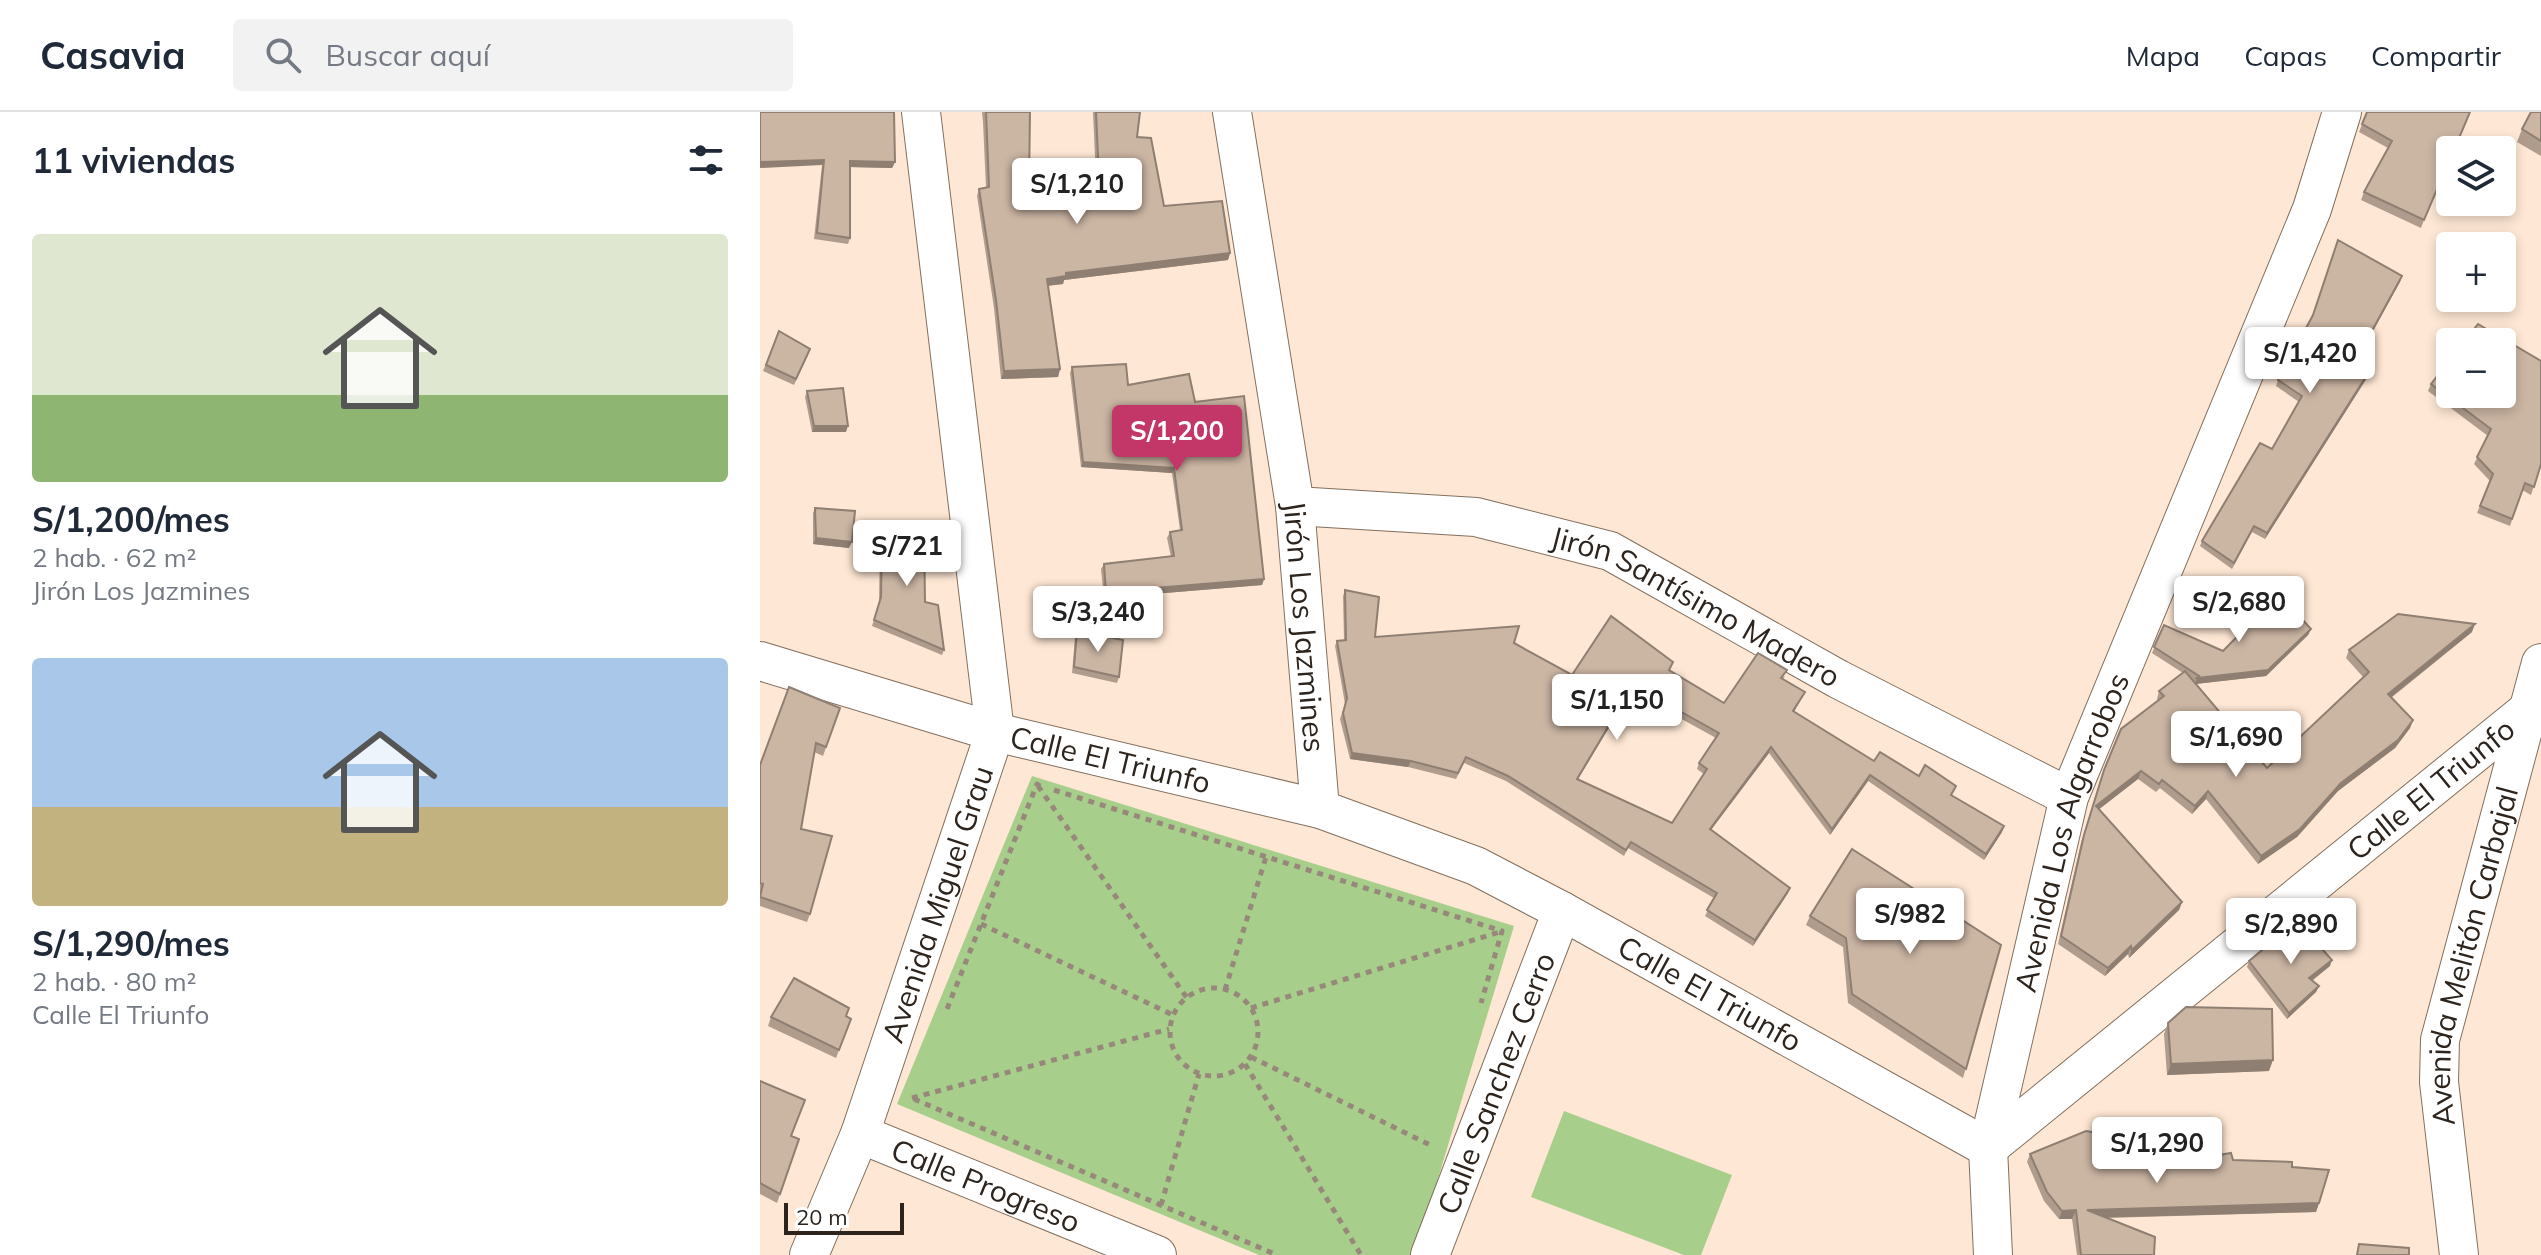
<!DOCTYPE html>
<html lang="es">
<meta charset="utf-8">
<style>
body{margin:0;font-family:Mulish,sans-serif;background:#f2f2f3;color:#1f2937;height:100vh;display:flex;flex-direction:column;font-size:30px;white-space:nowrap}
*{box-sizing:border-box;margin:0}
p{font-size:26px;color:#747a83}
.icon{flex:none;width:44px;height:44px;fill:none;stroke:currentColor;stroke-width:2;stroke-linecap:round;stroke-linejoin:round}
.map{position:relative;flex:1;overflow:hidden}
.sheet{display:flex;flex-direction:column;background:#fff;width:760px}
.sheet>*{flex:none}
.controls{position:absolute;left:1676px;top:24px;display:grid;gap:16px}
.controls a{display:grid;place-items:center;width:80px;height:80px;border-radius:8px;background:#fff;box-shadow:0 4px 12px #0003;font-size:40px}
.scale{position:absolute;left:24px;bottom:20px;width:120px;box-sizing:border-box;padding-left:8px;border:4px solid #2c241d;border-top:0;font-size:22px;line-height:28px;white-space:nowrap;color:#2c241d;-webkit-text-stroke:6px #fff;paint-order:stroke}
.price{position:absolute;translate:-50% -68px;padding:0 18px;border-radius:8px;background:#fff;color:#222;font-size:26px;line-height:52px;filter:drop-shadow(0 2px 4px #0008)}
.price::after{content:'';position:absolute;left:50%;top:48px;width:24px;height:18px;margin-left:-12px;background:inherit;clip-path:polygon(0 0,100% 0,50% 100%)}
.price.active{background:#c33668;color:#fff}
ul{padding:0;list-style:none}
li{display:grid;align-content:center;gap:16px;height:424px;padding:0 32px}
li span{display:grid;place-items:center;height:248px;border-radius:8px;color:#555}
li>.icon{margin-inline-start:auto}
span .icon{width:144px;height:144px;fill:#fffc;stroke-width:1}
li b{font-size:34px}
h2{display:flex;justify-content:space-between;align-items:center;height:96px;padding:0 32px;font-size:34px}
header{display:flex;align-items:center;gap:48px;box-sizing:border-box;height:112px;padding:0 40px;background:#fff;border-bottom:2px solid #e0e1e3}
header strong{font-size:38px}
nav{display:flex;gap:44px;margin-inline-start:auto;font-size:28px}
.search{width:560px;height:72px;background:#f2f2f3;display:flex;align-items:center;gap:20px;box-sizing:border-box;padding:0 28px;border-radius:8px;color:#747a83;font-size:30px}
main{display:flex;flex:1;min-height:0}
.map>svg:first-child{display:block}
.green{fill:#a8ce8c}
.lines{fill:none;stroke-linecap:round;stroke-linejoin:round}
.street-casing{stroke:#836f5e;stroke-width:40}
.path{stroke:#98887b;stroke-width:5;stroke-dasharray:6 6;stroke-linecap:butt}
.street{stroke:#fff;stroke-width:38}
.wall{fill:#af9c8c;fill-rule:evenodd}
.shaded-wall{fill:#8e7f72}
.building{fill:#cbb5a3;stroke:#8e7f72;stroke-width:2;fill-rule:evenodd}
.labels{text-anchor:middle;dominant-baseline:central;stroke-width:6;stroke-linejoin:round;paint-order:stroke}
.street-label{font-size:30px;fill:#2c241d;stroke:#fff}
</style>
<header>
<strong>Casavia</strong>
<div class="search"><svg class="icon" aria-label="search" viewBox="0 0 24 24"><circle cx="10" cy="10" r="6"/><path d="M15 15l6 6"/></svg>Buscar aquí</div>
<nav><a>Mapa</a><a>Capas</a><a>Compartir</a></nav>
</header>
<main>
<section class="sheet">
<h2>11 viviendas<svg class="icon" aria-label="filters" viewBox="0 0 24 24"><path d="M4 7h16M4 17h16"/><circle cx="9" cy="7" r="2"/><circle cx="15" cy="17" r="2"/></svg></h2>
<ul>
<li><span style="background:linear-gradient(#dfe7d0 65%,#8fb573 0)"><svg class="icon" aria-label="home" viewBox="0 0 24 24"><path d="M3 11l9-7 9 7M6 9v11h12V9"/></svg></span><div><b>S/1,200/mes</b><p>2 hab. · 62 m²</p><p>Jirón Los Jazmines</p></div></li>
<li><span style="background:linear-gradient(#a9c7e8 60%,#c2b280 0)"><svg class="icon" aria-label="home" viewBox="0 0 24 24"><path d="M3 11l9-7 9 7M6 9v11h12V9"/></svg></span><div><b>S/1,290/mes</b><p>2 hab. · 80 m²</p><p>Calle El Triunfo</p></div></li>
</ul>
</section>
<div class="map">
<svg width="1781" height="1143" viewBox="0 0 1781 1143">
<rect width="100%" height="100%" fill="#fee7d4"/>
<g class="green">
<path d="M 272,664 L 754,814 L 655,1143 L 499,1143 L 137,992 Z"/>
<path d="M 804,999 L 972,1063 L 941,1143 L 924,1143 L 771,1085 Z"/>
</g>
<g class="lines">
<g class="street-casing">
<g id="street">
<path id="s1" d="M 472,0 L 535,394 L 560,697"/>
<path id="s2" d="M 535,394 L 716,405 L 850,439 L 1078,567 L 1309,685"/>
<path id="s3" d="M 0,549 L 235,620 L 560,697 L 716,754 L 802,799 L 1228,1036 L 1768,598"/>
<path id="s4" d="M 100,1022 L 397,1143"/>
<path id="s5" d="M 49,1143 L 100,1022 L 235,620 L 161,0"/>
<path id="s6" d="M 670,1143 L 802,799"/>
<path id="s7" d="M 1233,1143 L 1228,1036 L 1309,685 L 1552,97 L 1582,0"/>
<path id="s8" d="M 1699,1143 L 1679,970 L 1680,928 L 1781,551"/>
</g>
</g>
<g class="path">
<path d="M 278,674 L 427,886"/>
<path d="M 294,678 L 742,819 L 721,891"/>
<path d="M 221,812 L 413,903"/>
<circle cx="454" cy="920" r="44"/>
<path d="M 465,878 L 506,745"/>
<path d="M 491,896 L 743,819"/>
<path d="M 187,897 L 277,672 L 280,674"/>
<path d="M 491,945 L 670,1033"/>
<path d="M 485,952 L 601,1143"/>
<path d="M 152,986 L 409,917"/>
<path d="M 154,987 L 517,1143"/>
<path d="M 401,1093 L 439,962"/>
</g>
<use href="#street" class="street"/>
</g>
<g class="wall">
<path d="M 0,0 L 135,50 L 132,56 L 90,55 L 90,126 L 88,132 L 54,127 L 62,53 Z"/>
<path d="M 222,0 L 270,0 L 269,72 L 336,67 L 333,0 L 380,0 L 377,25 L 404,94 L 470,141 L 468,148 L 304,168 L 303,172 L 288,174 L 300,257 L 298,265 L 241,267 L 234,196 L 217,84 L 219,77 L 226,76 L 223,10 Z"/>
<path d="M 1607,0 L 1690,38 L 1661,116 L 1601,88 L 1604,80 L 1628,36 L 1599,20 Z"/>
<path d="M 1781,0 L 1781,44 L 1757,30 L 1762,17 Z"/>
<path d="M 1642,164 L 1598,246 L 1610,261 L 1505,427 L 1492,420 L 1472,457 L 1440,434 L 1442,429 L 1512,337 L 1539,290 L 1516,274 L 1518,268 Z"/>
<path d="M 19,219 L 48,243 L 34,273 L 3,259 Z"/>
<path d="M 312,255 L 368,273 L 435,290 L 504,467 L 502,473 L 344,486 L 341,457 L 344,452 L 411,445 L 407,426 L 410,420 L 420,418 L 412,361 L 321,355 L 310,261 Z"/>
<path d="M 1671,272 L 1781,352 L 1771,383 L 1762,378 L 1750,414 L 1717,401 L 1730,369 L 1714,352 L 1728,324 L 1668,279 Z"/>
<path d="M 47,279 L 86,320 L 52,320 L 45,285 Z"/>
<path d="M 55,396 L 89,436 L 53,432 L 53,401 Z"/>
<path d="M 122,417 L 165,490 L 184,538 L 182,543 L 112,514 L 119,491 L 120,423 Z"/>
<path d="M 585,478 L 615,525 L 754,531 L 812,563 L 910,559 L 964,591 L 1025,564 L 1023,567 L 1045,580 L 1034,600 L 1114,649 L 1192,684 L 1244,714 L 1242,720 L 1224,748 L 1108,669 L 1070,723 L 1009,641 L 951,718 L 1030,776 L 1028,781 L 993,834 L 945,804 L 954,786 L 868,736 L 864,744 L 746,669 L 704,651 L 696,667 L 648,655 L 590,647 L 580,607 L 585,592 L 575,534 L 577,529 L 584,528 L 583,484 ZM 871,579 L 956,626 L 939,651 L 937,657 L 944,662 L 912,711 L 818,667 Z"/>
<path d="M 1404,513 L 1463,539 L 1551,517 L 1548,523 L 1506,564 L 1436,572 L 1507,656 L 1603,565 L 1586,546 L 1589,538 L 1712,520 L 1631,586 L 1653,608 L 1650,616 L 1635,636 L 1578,679 L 1537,725 L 1498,752 L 1446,687 L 1432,702 L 1400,676 L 1396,680 L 1378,667 L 1339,697 L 1422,790 L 1419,798 L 1369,846 L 1368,842 L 1345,864 L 1298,832 L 1321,731 L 1341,666 L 1398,589 L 1397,587 L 1399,579 L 1423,561 L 1392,541 Z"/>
<path d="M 317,519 L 359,565 L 357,571 L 312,561 L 315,525 Z"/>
<path d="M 80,596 L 63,644 L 54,640 L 41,717 L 50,802 L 47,810 L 0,794 L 0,653 Z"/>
<path d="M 1050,804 L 1241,833 L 1203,966 L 1088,891 L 1083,835 L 1046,813 Z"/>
<path d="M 1489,849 L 1570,854 L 1552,869 L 1559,874 L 1556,880 L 1527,907 L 1487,855 Z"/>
<path d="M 86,904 L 91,907 L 76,946 L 8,914 L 11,905 Z"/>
<path d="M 1408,911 L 1509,959 L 1407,963 L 1404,922 Z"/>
<path d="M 0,969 L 31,1024 L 39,1027 L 17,1091 L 0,1082 Z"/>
<path d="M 1270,1042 L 1413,1051 L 1473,1048 L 1532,1055 L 1559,1091 L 1556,1100 L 1347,1106 L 1394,1143 L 1317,1143 L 1312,1107 L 1299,1107 L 1284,1089 L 1267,1050 Z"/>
</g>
<g class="shaded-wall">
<path d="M 64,48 L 62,53 L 0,56 L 0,50 Z"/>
<path d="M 90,49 L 135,50 L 132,56 L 88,55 Z"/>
<path d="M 470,141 L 468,148 L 304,168 L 303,172 L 284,174 L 287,167 L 306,161 Z"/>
<path d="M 1642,164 L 1640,170 L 1595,252 L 1597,246 Z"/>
<path d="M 1612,255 L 1610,261 L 1505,427 L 1507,421 Z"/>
<path d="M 300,257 L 298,265 L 241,267 L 244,259 Z"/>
<path d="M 54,314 L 88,314 L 86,320 L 52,320 Z"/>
<path d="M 323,350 L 414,356 L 412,361 L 321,355 Z"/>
<path d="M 56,426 L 92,430 L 89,436 L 53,432 Z"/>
<path d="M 504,467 L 502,473 L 344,486 L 346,480 Z"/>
<path d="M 1715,512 L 1712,520 L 1625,590 L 1628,582 Z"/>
<path d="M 1551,517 L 1548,523 L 1506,564 L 1435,572 L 1437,566 Z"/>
<path d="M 873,573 L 871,579 L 815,672 L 817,667 Z"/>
<path d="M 1653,608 L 1650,616 L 1635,636 L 1578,679 L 1537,725 L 1498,752 L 1501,744 Z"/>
<path d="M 1011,635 L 1009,641 L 947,723 L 950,717 Z"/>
<path d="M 592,641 L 651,649 L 648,655 L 590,647 Z"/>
<path d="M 1381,659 L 1378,667 L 1333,702 L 1336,694 Z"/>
<path d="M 1110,663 L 1108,669 L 1070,723 L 1072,717 Z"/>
<path d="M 1448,679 L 1446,687 L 1432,702 L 1435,694 Z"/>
<path d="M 1244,714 L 1242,720 L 1224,748 L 1226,742 Z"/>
<path d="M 1030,776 L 1028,781 L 993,834 L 995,828 Z"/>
<path d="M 1422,790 L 1419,798 L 1369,846 L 1372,838 Z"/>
<path d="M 1371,834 L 1368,842 L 1345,864 L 1348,856 Z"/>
<path d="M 1572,848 L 1570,854 L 1547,872 L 1549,866 Z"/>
<path d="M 1559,874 L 1556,880 L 1527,907 L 1529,901 Z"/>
<path d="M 1513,948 L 1509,959 L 1407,963 L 1411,952 Z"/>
<path d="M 1559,1091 L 1556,1100 L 1324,1106 L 1327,1098 Z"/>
<path d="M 1316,1098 L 1312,1107 L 1299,1107 L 1302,1099 Z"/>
</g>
<g class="building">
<path d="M 0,0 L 134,0 L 135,50 L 90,49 L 90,126 L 57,121 L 64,48 L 0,50 Z"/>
<path d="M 226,0 L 270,0 L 269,72 L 339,66 L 336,0 L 380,0 L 377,25 L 391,26 L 404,94 L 462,89 L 470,141 L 306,161 L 306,164 L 287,167 L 300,257 L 244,259 L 236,188 L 219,77 L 229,75 Z"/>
<path d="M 1607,0 L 1710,0 L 1694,38 L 1690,38 L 1690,47 L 1664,108 L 1604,80 L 1632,29 L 1602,12 Z"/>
<path d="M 1771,0 L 1781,0 L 1781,29 L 1762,17 Z"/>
<path d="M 1578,128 L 1642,164 L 1597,246 L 1612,255 L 1507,421 L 1494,414 L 1474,451 L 1442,429 L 1500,331 L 1512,337 L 1542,284 L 1518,268 L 1553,203 Z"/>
<path d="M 1718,212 L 1781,249 L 1781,352 L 1774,375 L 1765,371 L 1752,407 L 1720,394 L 1733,362 L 1717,345 L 1731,317 L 1671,272 L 1690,248 L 1690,282 L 1742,282 L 1742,230 L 1704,230 Z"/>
<path d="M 19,219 L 50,237 L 36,267 L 6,253 Z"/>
<path d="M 366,252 L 368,273 L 429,262 L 435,290 L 484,284 L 504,467 L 346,480 L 344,452 L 414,444 L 410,420 L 422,418 L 414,356 L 323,350 L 312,255 Z"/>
<path d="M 83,276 L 88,314 L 54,314 L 47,279 Z"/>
<path d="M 55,396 L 95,399 L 92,430 L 56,426 Z"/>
<path d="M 122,417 L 164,419 L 165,490 L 178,493 L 184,538 L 114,508 L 121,485 Z"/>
<path d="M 585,478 L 619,485 L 615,525 L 759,514 L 754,531 L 812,563 L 851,504 L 913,550 L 909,558 L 964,591 L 998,541 L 1027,558 L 1021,566 L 1045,580 L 1033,599 L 1114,649 L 1120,640 L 1159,664 L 1165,653 L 1196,674 L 1191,683 L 1244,714 L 1226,742 L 1110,663 L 1072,717 L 1011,635 L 950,717 L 1030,776 L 995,828 L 947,798 L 957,781 L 871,730 L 866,738 L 748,664 L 706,645 L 698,661 L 651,649 L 592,641 L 583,601 L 587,586 L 577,529 L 586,528 ZM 873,573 L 959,621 L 939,651 L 947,657 L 912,711 L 817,667 Z"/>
<path d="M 1519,482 L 1551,517 L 1508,558 L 1437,566 L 1439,564 L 1394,535 L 1404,513 L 1463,539 Z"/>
<path d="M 1638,502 L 1715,512 L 1628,582 L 1653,608 L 1638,628 L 1581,671 L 1540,717 L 1501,744 L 1448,679 L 1435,694 L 1402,668 L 1399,672 L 1381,659 L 1336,694 L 1422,790 L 1372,838 L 1371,834 L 1348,856 L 1301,824 L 1324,723 L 1344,658 L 1361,617 L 1404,584 L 1399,579 L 1425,559 L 1507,656 L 1609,560 L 1589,538 Z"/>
<path d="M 317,519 L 363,528 L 359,565 L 314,555 Z"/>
<path d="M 29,575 L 80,596 L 66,635 L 56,631 L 41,717 L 72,724 L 50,802 L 0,785 L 3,772 L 0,771 L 0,653 Z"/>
<path d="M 1092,737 L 1241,833 L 1206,957 L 1092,882 L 1086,826 L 1050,804 Z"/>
<path d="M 1537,809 L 1572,848 L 1549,866 L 1559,874 L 1529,901 L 1489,849 Z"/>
<path d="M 34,866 L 89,896 L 86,904 L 91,907 L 79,938 L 11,905 Z"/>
<path d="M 1426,895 L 1512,897 L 1513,948 L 1411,952 L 1408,911 Z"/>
<path d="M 0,969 L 45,988 L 31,1024 L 39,1027 L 20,1082 L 0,1071 Z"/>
<path d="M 1326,1019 L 1416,1035 L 1413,1051 L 1471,1041 L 1473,1048 L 1532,1050 L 1532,1055 L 1569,1058 L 1559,1091 L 1327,1098 L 1395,1125 L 1394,1143 L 1321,1143 L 1316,1098 L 1302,1099 L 1287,1080 L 1270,1042 Z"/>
<path d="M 1599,1132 L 1649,1136 L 1649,1143 L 1597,1143 Z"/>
</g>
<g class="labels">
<g class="street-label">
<text stroke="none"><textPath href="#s2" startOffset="420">Jirón Santísimo Madero</textPath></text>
<text stroke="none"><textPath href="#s1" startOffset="520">Jirón Los Jazmines</textPath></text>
<text stroke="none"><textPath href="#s3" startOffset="364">Calle El Triunfo</textPath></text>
<text stroke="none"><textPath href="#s3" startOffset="1900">Calle El Triunfo</textPath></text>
<text stroke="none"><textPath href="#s7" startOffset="434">Avenida Los Algarrobos</textPath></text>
<text stroke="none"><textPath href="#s5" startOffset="374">Avenida Miguel Grau</textPath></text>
<text stroke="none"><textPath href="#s8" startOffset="304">Avenida Melitón Carbajal</textPath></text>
<text stroke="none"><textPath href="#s3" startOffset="1012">Calle El Triunfo</textPath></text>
<text stroke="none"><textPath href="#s6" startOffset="184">Calle Sanchez Cerro</textPath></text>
<text stroke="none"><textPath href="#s4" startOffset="136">Calle Progreso</textPath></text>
</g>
</g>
</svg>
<div class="controls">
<a><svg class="icon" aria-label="layers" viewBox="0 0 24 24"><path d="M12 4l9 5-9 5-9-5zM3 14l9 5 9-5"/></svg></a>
<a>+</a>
<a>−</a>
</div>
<div class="scale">20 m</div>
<b class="price" style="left:317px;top:114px">S/1,210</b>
<b class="price" style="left:1550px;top:283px">S/1,420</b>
<b class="price active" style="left:417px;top:361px">S/1,200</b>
<b class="price" style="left:147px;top:476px">S/721</b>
<b class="price" style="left:1479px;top:532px">S/2,680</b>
<b class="price" style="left:338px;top:542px">S/3,240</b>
<b class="price" style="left:857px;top:630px">S/1,150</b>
<b class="price" style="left:1476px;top:667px">S/1,690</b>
<b class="price" style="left:1150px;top:844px">S/982</b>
<b class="price" style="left:1531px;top:854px">S/2,890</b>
<b class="price" style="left:1397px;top:1073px">S/1,290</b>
</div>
</main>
